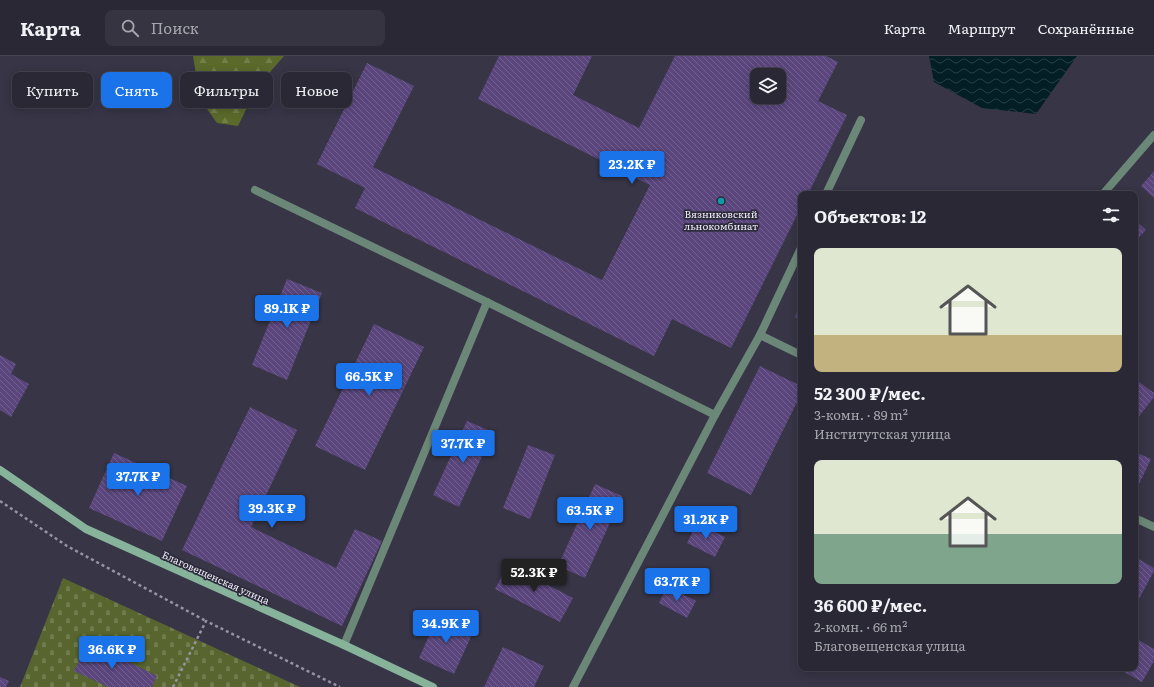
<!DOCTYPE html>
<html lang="ru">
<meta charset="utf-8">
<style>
body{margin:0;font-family:Literata,serif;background:#353440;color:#f1f3f6;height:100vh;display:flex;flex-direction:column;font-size:15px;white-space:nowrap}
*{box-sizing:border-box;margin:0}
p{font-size:13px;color:#a5a6ac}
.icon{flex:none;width:22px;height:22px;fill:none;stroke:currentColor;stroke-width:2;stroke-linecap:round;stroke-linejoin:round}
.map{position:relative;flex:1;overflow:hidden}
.panel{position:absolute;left:798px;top:135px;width:340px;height:480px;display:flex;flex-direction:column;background:#292834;border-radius:8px;box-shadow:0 2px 10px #0003,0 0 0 1px #45444f}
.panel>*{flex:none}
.guide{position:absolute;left:12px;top:16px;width:380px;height:36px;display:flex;gap:8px}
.fabs{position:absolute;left:750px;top:12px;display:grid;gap:8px}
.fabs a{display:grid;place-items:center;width:36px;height:36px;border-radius:8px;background:#292834;box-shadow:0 2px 10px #0003,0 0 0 1px #45444f;font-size:20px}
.price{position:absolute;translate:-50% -34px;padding:0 9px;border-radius:4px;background:#1a73e8;color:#fff;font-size:13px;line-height:26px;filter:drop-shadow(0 1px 2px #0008)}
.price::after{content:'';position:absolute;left:50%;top:24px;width:12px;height:9px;margin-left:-6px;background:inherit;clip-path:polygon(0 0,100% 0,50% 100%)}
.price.active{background:#222;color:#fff}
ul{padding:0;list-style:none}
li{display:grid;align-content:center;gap:8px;height:212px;padding:0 16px}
li span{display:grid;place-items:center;height:124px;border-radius:8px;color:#555}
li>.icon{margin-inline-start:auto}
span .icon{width:72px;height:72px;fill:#fffc;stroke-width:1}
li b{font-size:17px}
h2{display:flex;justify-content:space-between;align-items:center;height:48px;padding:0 16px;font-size:17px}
.chip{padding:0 14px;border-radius:8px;background:#292834;box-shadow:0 2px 10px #0003,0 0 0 1px #45444f;font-size:14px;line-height:36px}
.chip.active{background:#1a73e8;color:#fff}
header{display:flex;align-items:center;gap:24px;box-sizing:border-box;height:56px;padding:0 20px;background:#292834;border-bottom:1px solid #45444f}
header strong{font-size:19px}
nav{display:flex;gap:22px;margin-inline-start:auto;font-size:14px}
.search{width:280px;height:36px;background:#353440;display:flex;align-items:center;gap:10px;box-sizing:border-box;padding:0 14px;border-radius:8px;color:#a5a6ac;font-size:15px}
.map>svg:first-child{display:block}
.forest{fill:url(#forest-firs)}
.cemetery{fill:url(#cemetery-stones)}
.water{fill:url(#water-waves)}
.building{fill:url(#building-back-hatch);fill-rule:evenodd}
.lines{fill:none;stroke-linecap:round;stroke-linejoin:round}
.path{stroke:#9694a2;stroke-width:2.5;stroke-dasharray:3 3;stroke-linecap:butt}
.minor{stroke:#6b8777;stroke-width:8}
.secondary{stroke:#86b39a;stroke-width:8}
.culture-dot{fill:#0f9aa8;stroke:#2d2b3c;stroke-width:1.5}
.labels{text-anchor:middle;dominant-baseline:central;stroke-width:3.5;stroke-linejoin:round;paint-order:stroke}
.poi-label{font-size:10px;fill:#eeecf7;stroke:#2d2b3c}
.street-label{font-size:10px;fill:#eeecf7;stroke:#2d2b3c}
</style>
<header>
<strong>Карта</strong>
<div class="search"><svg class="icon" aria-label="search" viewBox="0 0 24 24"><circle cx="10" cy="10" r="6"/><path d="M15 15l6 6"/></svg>Поиск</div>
<nav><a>Карта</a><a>Маршрут</a><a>Сохранённые</a></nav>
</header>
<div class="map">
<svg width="1154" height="631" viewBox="0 0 1154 631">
<defs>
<pattern id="forest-firs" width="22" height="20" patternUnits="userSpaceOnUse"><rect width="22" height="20" fill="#5b6a2b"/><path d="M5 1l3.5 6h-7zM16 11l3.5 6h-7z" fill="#737f4a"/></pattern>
<pattern id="cemetery-stones" width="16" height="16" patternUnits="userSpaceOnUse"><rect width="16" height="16" fill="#58652f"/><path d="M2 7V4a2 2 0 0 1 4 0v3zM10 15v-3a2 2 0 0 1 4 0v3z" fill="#707b4e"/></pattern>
<pattern id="water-waves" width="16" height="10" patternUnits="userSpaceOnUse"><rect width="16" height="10" fill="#031f25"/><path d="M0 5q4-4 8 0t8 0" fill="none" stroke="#284045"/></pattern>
<pattern id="building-back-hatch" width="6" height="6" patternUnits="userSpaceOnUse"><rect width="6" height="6" fill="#5a467c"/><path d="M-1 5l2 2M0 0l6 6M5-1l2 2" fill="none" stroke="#72618f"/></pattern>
</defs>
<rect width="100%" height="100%" fill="#373546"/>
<path class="forest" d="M 193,0 L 284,0 L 257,31 L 238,70 L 217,67 L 200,43 Z"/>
<path class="cemetery" d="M 63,522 L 300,631 L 20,631 Z"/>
<path class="water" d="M 929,0 L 1077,0 L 1036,58 L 982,52 L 934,26 Z"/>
<g class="building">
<path d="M 499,0 L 592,0 L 573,39 L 639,72 L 675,0 L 826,0 L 838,6 L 818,45 L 847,59 L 808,138 L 801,138 L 801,151 L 731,292 L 672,263 L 654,300 L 355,152 L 365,132 L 317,108 L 367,7 L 414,30 L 373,111 L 602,224 L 650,129 L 478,43 ZM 757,19 L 779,19 L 779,41 L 757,41 Z"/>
<path d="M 1154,115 L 1154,142 L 1141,130 Z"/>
<path d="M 1135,164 L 1146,174 L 1135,185 Z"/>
<path d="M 287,223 L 322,237 L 287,324 L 252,309 Z"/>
<path d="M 801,247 L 801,264 L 795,261 Z"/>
<path d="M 374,268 L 424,291 L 365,414 L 315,390 Z"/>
<path d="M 0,299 L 16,308 L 11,318 L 29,328 L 11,361 L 0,354 Z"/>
<path d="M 760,310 L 801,330 L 801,338 L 751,439 L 707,417 Z"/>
<path d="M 1135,323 L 1154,337 L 1154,341 L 1137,363 L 1135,362 Z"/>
<path d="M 250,351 L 297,374 L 251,471 L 336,512 L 355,473 L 382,485 L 342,570 L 182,494 Z"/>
<path d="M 467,365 L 493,376 L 459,451 L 433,439 Z"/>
<path d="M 528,389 L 555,399 L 530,463 L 503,452 Z"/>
<path d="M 1135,396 L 1151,403 L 1139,428 L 1135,426 Z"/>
<path d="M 114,397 L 187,430 L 162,485 L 89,452 Z"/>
<path d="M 595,428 L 622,440 L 585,522 L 558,510 Z"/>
<path d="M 697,467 L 725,481 L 715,501 L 687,487 Z"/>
<path d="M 1135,501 L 1154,512 L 1154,515 L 1139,543 L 1135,541 Z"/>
<path d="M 508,508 L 573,542 L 560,566 L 495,533 Z"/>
<path d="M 667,530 L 696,545 L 687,562 L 659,547 Z"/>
<path d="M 439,558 L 474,574 L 454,618 L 419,602 Z"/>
<path d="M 1135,582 L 1154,593 L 1154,605 L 1142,626 L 1117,612 L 1135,612 Z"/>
<path d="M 88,586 L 157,620 L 152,631 L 108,631 L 74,615 Z"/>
<path d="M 503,591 L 544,610 L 534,631 L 484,631 Z"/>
<path d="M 0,621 L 9,625 L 6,631 L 0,631 Z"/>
</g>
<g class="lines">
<g class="path">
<path d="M 0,445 L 67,490 L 206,565"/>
<path d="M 173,631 L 206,565 L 340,631"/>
</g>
<g class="minor">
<path d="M 255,134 L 487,246 L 715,359"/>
<path d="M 826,138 L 861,64"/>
<path d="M 1103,138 L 1154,79"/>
<path d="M 760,279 L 801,192"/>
<path d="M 1135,462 L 1154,471"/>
<path d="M 344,589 L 487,246"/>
<path d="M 573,631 L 715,359 L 760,279 L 801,299"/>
</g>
<path class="secondary" d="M 0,414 L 86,473 L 344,589 L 433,631"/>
</g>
<circle class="culture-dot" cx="721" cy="145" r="4"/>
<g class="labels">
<g class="poi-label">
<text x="721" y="157">Вязниковский<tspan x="721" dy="12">льнокомбинат</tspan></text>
</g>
<g class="street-label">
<text transform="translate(216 521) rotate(24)">Благовещенская улица</text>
</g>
</g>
</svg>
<div class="fabs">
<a><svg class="icon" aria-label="layers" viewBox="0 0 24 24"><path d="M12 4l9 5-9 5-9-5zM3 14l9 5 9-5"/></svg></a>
</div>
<b class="price" style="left:632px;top:129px">23.2K ₽</b>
<b class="price" style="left:287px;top:273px">89.1K ₽</b>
<b class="price" style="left:369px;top:341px">66.5K ₽</b>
<b class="price" style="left:463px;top:408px">37.7K ₽</b>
<b class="price" style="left:138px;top:441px">37.7K ₽</b>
<b class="price" style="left:272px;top:473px">39.3K ₽</b>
<b class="price" style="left:590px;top:475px">63.5K ₽</b>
<b class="price" style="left:706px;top:484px">31.2K ₽</b>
<b class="price active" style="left:534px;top:537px">52.3K ₽</b>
<b class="price" style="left:677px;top:546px">63.7K ₽</b>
<b class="price" style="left:446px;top:588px">34.9K ₽</b>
<b class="price" style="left:112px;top:614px">36.6K ₽</b>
<div class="guide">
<a class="chip">Купить</a>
<a class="chip active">Снять</a>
<a class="chip">Фильтры</a>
<a class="chip">Новое</a>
</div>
<section class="panel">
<h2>Объектов: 12<svg class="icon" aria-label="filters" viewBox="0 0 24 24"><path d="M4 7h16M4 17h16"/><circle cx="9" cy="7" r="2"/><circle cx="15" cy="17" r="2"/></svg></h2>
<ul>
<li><span style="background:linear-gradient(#dfe7d0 70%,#c2b280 0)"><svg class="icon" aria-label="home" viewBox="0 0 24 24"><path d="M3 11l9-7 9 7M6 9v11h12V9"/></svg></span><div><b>52 300 ₽/мес.</b><p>3-комн. · 89 m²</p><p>Институтская улица</p></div></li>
<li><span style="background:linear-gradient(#dfe7d0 60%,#7fa58c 0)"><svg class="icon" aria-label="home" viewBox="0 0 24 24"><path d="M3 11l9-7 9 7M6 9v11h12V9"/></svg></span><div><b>36 600 ₽/мес.</b><p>2-комн. · 66 m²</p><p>Благовещенская улица</p></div></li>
</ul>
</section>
</div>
